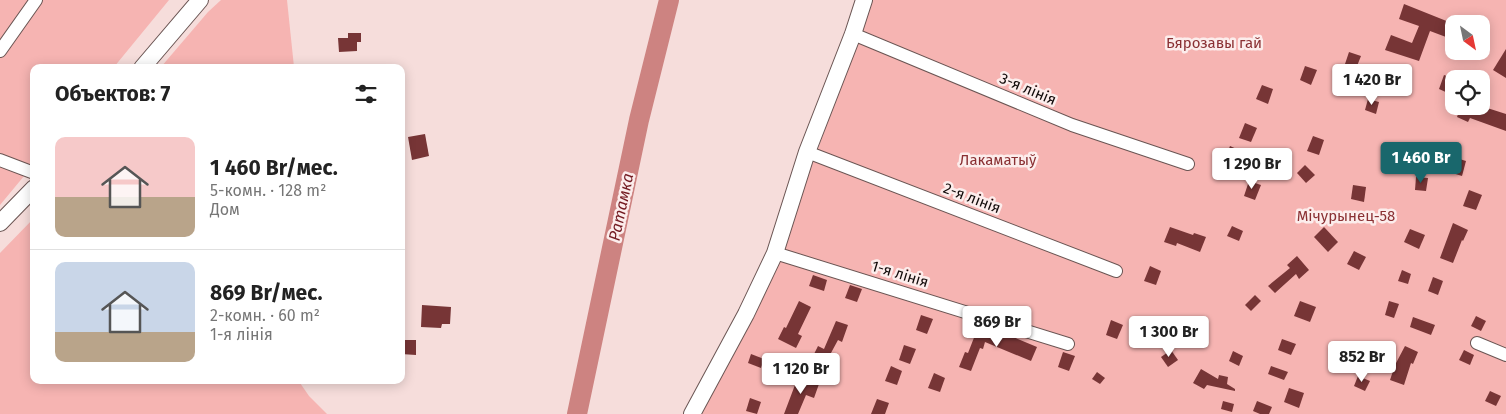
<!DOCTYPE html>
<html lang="ru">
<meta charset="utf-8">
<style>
body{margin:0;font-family:"Fira Sans",sans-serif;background:#f2f2f2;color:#222;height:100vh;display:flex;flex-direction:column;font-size:19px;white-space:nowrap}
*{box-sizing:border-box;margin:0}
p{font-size:16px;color:#767676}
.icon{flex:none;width:28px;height:28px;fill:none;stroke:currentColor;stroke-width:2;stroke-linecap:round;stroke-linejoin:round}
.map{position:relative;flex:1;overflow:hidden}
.details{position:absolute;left:30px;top:64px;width:375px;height:320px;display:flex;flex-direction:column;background:#fff;border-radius:10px;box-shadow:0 2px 12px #0003}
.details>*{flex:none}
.needle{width:32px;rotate:147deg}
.fabs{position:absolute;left:1445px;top:15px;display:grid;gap:10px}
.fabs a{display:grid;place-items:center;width:45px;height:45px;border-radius:10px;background:#fff;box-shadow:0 2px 12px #0003;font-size:25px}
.price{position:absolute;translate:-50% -42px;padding:0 11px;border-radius:5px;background:#fff;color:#222;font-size:16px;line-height:32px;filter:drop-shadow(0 1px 2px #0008)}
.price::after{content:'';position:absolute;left:50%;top:30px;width:15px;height:11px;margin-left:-8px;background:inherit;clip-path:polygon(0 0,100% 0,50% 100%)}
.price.selected{background:#19676c;color:#fff}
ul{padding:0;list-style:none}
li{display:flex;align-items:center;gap:15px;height:125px;padding:0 25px}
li+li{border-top:1px solid #e0e0e0}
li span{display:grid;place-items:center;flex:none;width:140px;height:100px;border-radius:10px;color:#555}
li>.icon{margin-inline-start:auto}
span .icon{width:60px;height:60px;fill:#fffc;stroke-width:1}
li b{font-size:21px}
h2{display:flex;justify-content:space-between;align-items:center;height:60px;padding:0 25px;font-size:21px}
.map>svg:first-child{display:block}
.green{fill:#f6b4b2;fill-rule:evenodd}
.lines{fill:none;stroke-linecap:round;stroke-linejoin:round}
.river{stroke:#cd8381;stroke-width:20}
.building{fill:#773536}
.minor-casing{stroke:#6a5553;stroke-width:14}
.tertiary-casing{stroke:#6a5553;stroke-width:18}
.minor{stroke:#fff;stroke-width:12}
.tertiary{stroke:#fff;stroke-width:16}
.labels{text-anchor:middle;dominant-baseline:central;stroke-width:5;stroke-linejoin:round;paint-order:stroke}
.park-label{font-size:15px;fill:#8a3033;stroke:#fcedec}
.street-label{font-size:15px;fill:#110a09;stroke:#fcedec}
.water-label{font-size:16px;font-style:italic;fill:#731a21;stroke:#fcedec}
</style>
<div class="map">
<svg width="1506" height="414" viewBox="0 0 1506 414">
<rect width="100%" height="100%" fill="#f6dddb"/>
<g class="green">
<path d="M 0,0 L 169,0 L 114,67 L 34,68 L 34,164 L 0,205 Z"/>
<path d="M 221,0 L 287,0 L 294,67 L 161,67 L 208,12 Z"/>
<path d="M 872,0 L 1506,0 L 1506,414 L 701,414 L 780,253 ZM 1454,24 L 1481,24 L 1481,51 L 1454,51 ZM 1454,79 L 1481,79 L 1481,106 L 1454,106 Z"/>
<path d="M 34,218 L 34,380 L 298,380 L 309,396 L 327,414 L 0,414 L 0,253 Z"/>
</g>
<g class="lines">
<path class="river" d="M 577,414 L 639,120 L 669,0"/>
</g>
<g class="building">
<path d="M 1404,4 L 1454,24 L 1454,40 L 1430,31 L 1419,61 L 1385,50 L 1391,35 L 1412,43 L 1419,26 L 1399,19 Z"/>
<path d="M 348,33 L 361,33 L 361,42 L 357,42 L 357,51 L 339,52 L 338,38 L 348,38 Z"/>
<path d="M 1506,49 L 1506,78 L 1493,70 Z"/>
<path d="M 1349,52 L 1361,56 L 1355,71 L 1344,67 Z"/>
<path d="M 1305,66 L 1317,70 L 1311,85 L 1300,80 Z"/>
<path d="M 1444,75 L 1455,79 L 1454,79 L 1454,84 L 1450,94 L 1439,89 Z"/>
<path d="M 1262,85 L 1273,89 L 1268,104 L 1256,99 Z"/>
<path d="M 1368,99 L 1379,102 L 1376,114 L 1365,110 Z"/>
<path d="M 1461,106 L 1472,106 L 1480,109 L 1481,106 L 1506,114 L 1506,131 L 1470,118 L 1468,122 L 1457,117 Z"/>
<path d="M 1245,123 L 1257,128 L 1251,142 L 1239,138 Z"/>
<path d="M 425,134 L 429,156 L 412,160 L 408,137 Z"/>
<path d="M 1313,136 L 1324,140 L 1319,155 L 1307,151 Z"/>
<path d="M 1387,145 L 1402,146 L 1401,157 L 1386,155 Z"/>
<path d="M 1230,146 L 1241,151 L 1235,165 L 1224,161 Z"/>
<path d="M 1453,157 L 1466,161 L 1462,176 L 1449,172 Z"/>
<path d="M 1415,158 L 1424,159 L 1423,172 L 1414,171 Z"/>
<path d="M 1305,165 L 1315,175 L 1306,183 L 1297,173 Z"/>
<path d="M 1416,177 L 1428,178 L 1426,191 L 1415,190 Z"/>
<path d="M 1249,181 L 1261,185 L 1255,200 L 1244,196 Z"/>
<path d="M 1353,185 L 1366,187 L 1364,202 L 1351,199 Z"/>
<path d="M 1469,190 L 1482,195 L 1476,210 L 1463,206 Z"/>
<path d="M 1453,223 L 1468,230 L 1463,241 L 1462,240 L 1453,263 L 1440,258 Z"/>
<path d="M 1232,226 L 1243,231 L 1239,241 L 1227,236 Z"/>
<path d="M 1170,227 L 1193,235 L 1194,233 L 1206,237 L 1200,252 L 1177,243 L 1176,246 L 1164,242 Z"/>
<path d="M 1324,227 L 1338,242 L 1328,252 L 1314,237 Z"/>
<path d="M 1410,229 L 1425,235 L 1419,249 L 1404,242 Z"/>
<path d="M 1354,251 L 1366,257 L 1359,270 L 1347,264 Z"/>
<path d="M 1297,256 L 1309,270 L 1299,279 L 1296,274 L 1275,293 L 1268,286 L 1290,268 L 1287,265 Z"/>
<path d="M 1150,266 L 1161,271 L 1156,285 L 1144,281 Z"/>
<path d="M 1402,270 L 1411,274 L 1408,284 L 1398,281 Z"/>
<path d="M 813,275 L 827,280 L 824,291 L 809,286 Z"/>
<path d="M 1433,277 L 1443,281 L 1438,295 L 1428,291 Z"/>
<path d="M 850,285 L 862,289 L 857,302 L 845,298 Z"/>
<path d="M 1255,295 L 1261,301 L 1251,311 L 1245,305 Z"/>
<path d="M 799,301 L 811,307 L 798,334 L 802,336 L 796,348 L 778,339 L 784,327 L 786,328 Z"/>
<path d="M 1300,301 L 1316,307 L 1310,322 L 1294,316 Z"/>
<path d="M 1389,301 L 1399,304 L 1394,318 L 1385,315 Z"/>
<path d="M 422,305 L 451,307 L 450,324 L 442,324 L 441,328 L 421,327 Z"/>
<path d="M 921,315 L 933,319 L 927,334 L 916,330 Z"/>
<path d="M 1476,316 L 1486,321 L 1481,331 L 1471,326 Z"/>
<path d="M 1413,317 L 1435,325 L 1431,335 L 1410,327 Z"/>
<path d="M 1111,320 L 1123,325 L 1117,339 L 1106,335 Z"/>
<path d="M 836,321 L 848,325 L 842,342 L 838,340 L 825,364 L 812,358 L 818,346 L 824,349 Z"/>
<path d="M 1191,322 L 1202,329 L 1194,342 L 1183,335 Z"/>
<path d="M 977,330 L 997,337 L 999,331 L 1037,347 L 1031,361 L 985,342 L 983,349 L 980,348 L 971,371 L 959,367 L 965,352 L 968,353 Z"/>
<path d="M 1282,339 L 1296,344 L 1291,355 L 1278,350 Z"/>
<path d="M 401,340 L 416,340 L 416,355 L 401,354 Z"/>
<path d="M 904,345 L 916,349 L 910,364 L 899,360 Z"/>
<path d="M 1364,345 L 1378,351 L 1373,361 L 1360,354 Z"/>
<path d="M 1405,346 L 1418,352 L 1413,364 L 1411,363 L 1404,385 L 1390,380 L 1395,365 Z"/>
<path d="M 1171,350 L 1178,360 L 1168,367 L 1161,357 Z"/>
<path d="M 1464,350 L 1474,355 L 1470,365 L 1459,360 Z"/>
<path d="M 1233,351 L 1243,356 L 1239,366 L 1229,361 Z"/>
<path d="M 1063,352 L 1075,356 L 1069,371 L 1058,367 Z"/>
<path d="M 751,354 L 764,359 L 761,368 L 748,363 Z"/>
<path d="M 891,366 L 902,371 L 897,385 L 885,381 Z"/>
<path d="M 1271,366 L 1288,372 L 1284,380 L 1268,374 Z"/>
<path d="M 1201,369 L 1218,379 L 1219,375 L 1228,377 L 1227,384 L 1235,389 L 1235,391 L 1207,385 L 1204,389 L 1193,383 Z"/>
<path d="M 1097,372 L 1105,378 L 1100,384 L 1092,379 Z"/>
<path d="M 934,373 L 945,378 L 940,392 L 928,388 Z"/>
<path d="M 1358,376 L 1370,381 L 1365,391 L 1354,386 Z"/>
<path d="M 798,377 L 819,384 L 814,398 L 806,395 L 798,414 L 784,414 Z"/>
<path d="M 1289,388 L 1304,393 L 1299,408 L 1284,402 Z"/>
<path d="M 1490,391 L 1501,396 L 1496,406 L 1485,401 Z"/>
<path d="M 750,398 L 761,402 L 757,414 L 746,411 Z"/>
<path d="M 877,399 L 889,403 L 885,414 L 871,414 Z"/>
<path d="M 1223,401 L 1234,404 L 1232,412 L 1221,409 Z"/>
<path d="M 1257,401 L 1272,407 L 1269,414 L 1260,414 L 1253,411 Z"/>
</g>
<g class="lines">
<g class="minor-casing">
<g id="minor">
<path d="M 853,34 L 1072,125 L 1188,164"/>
<path d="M 0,51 L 36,0"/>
<path d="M 807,152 L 1116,271"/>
<path d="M 0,160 L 34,173"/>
<path d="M 775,253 L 1068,344"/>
<path d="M 1477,343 L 1506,355"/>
</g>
</g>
<g class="tertiary-casing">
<g id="tertiary">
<path d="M 142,68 L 200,0"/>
<path d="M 0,223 L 34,188"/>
<path d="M 692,414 L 746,314 L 775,253 L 807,152 L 853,34 L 864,0"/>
</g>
</g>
<use href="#minor" class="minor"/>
<use href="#tertiary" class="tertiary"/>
</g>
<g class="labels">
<g class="park-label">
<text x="1214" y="43">Бярозавы гай</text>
<text x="998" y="160">Лакаматыў</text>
<text x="1346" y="216">Мічурынец-58</text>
</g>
<g class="street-label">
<text transform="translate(1028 89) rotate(23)">3-я лінія</text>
<text transform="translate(972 198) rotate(21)">2-я лінія</text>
<text transform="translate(900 274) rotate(17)">1-я лінія</text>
</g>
<g class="water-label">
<text transform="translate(621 207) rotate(-78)">Ратамка</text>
</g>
</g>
</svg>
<div class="fabs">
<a><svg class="needle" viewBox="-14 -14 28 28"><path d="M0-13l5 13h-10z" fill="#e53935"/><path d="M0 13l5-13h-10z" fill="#767676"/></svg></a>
<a><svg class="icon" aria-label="locate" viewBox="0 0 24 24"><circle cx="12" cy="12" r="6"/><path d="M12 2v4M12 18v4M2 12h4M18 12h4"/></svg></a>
</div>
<b class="price" style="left:1372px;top:106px">1 420 Br</b>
<b class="price selected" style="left:1421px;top:184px">1 460 Br</b>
<b class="price" style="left:1252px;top:190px">1 290 Br</b>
<b class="price" style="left:997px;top:348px">869 Br</b>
<b class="price" style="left:1169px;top:358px">1 300 Br</b>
<b class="price" style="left:1362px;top:383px">852 Br</b>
<b class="price" style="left:801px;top:395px">1 120 Br</b>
<section class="details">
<h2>Объектов: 7<svg class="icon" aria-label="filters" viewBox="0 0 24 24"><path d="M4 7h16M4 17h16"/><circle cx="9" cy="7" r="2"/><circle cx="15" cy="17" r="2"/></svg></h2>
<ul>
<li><span style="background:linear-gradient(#f6c9c9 60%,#b9a48a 0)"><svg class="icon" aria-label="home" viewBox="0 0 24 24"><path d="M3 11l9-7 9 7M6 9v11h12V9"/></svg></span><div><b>1 460 Br/мес.</b><p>5-комн. · 128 m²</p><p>Дом</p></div></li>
<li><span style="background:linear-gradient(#c9d6e8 70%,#b9a48a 0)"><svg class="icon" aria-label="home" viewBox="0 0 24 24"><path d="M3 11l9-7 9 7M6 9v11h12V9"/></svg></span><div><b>869 Br/мес.</b><p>2-комн. · 60 m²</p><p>1-я лінія</p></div></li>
</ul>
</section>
</div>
